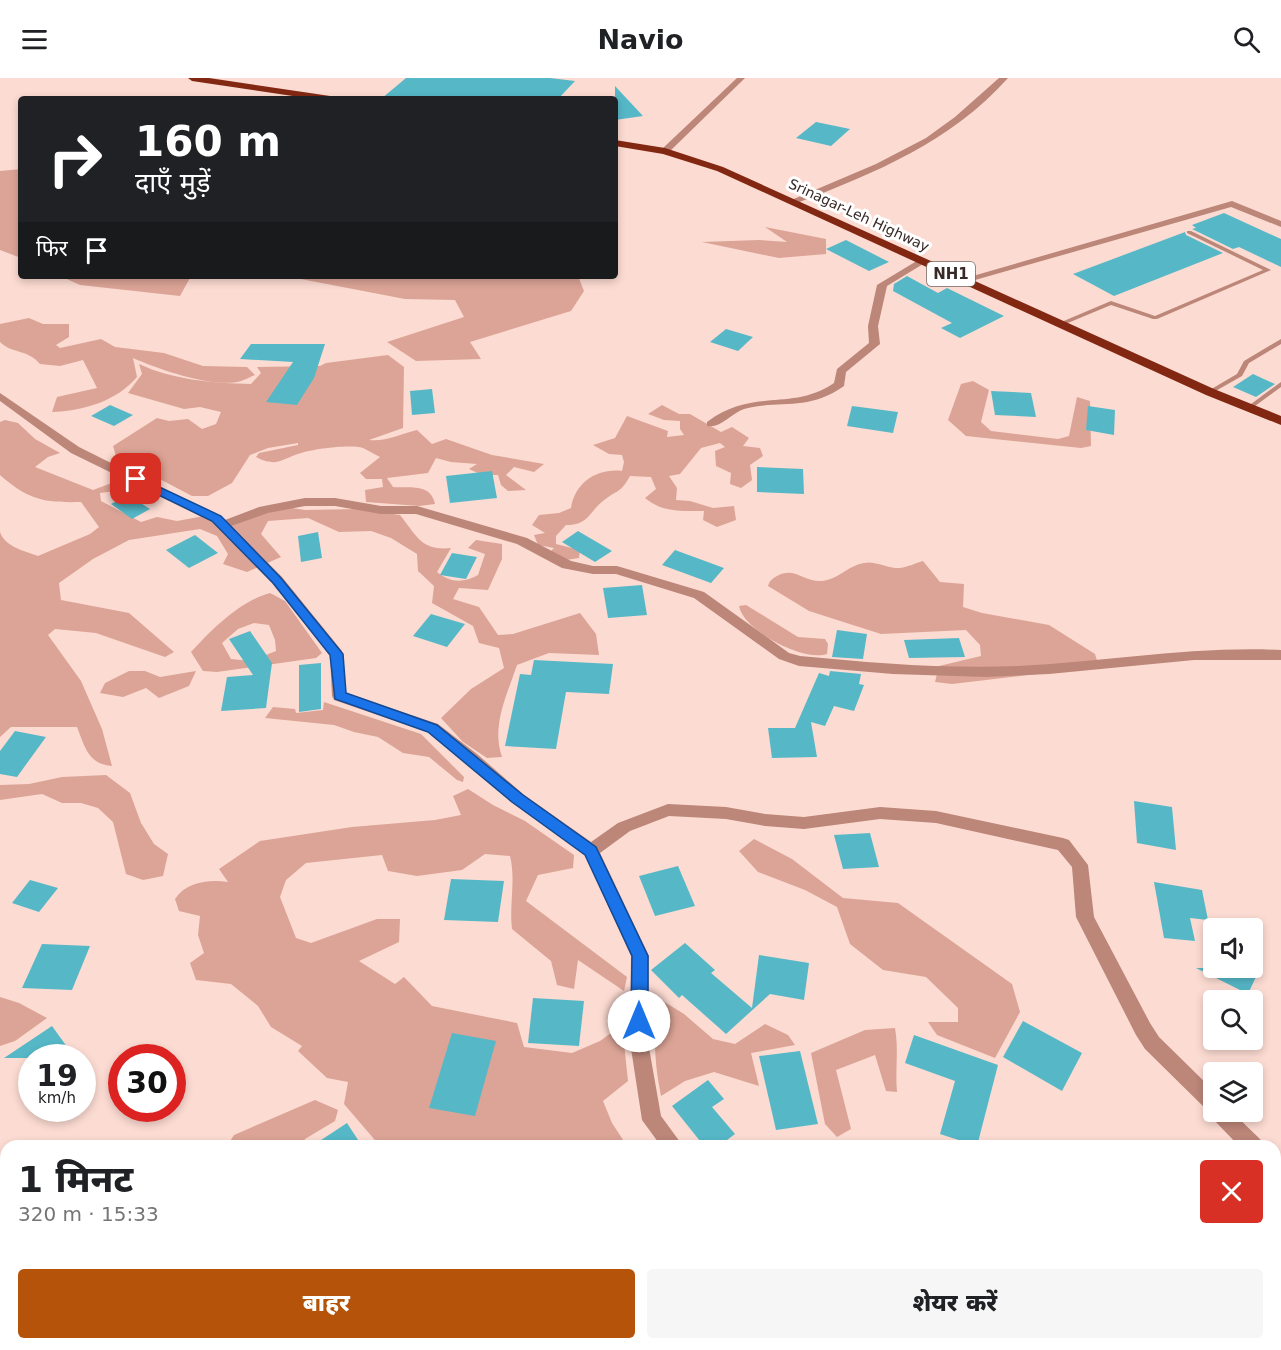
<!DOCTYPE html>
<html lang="hi">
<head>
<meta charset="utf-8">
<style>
	:root { --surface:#fff; --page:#f6f6f6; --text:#202124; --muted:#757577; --accent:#b45309 }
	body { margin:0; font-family:"DejaVu Sans","Noto Sans Devanagari",sans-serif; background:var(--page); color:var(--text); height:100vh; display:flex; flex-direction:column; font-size:22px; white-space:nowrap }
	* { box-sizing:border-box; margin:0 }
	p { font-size:20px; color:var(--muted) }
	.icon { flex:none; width:33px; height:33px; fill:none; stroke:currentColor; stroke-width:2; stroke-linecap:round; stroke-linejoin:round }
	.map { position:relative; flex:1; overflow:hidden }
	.panel { position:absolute; left:0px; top:1062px; width:1281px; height:210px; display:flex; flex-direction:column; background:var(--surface); border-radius:18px 18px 0 0; box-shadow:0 3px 9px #0003 }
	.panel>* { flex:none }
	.guide { position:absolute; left:18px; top:18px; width:600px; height:183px; border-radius:6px; box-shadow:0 3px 9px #0003; background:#202124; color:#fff; overflow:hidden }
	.controls { position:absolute; left:1203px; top:840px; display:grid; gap:12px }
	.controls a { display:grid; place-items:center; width:60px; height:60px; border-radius:6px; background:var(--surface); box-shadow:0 3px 9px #0003; font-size:30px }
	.speed { position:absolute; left:18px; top:966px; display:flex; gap:12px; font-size:30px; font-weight:700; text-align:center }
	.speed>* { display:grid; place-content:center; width:78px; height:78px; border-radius:50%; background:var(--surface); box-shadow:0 3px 9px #0003; line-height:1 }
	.speed small { font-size:15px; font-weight:400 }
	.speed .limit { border:9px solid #d22; background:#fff; color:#111 }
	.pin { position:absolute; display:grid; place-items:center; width:51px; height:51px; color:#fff; margin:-26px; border-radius:12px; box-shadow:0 3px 9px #0006 }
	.me { position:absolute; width:66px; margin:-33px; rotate:0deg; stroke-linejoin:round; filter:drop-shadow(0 0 4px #0008) }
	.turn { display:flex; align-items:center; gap:21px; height:126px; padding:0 18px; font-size:27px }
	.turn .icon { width:78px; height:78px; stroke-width:2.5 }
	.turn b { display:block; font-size:42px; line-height:51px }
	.then { display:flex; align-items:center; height:57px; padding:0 18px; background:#0003; gap:12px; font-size:22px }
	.round { display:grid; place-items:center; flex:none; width:63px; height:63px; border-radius:6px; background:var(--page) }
	.summary { display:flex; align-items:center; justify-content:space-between; height:102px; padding:0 18px }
	h1 { font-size:36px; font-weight:800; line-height:45px }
	.primary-button { display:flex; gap:12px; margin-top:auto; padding:12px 18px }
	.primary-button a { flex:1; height:69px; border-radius:6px; background:var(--accent); color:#fff; font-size:24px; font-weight:800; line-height:69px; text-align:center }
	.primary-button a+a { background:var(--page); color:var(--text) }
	header { display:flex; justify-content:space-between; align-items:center; height:78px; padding:0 18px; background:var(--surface); font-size:27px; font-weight:800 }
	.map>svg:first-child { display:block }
	.green { fill:#dca496; fill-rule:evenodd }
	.building { fill:#56b8c7 }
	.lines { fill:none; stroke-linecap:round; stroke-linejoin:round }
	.service { fill:#bc8679; fill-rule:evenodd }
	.minor { fill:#bc8679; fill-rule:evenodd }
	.trunk { fill:#822812; fill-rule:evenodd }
	.route { fill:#1a73e8; stroke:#114b97; stroke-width:1.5 }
	.labels { text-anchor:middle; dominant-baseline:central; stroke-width:6; stroke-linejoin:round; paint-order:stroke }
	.far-street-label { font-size:14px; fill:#372a27; stroke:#fff }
	.shield { fill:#fff; stroke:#736a68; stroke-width:1.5 }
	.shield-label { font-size:15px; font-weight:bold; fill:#372a27 }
</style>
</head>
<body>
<header><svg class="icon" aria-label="menu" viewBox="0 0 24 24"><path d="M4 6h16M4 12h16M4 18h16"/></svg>Navio<svg class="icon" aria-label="search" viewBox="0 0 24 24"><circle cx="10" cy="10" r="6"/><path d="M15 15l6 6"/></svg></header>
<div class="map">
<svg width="1281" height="1272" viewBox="0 0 1281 1272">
	<rect width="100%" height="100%" fill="#fcdbd2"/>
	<!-- green -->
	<g class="green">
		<path d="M21 91V180L0 172V93Z"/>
		<path d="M765 149 826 161V176L779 180 702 164 759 162 787 164Z"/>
		<path d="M60 198H191L180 218 80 207Z"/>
		<path d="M285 198H578L584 213 571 233 470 264 481 281 416 283 387 264 464 239 455 222 405 221Z"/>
		<path d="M29 240 43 246H69V259L56 267 60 270 101 261 115 269 164 275 203 288 247 289 255 297C250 299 243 303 237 304 209 309 158 291 133 280L137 299C117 323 83 333 52 334L57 319 97 310 83 282 60 288 40 286C28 271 12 276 0 264V246Z"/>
		<path d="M388 277 404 289 403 350 369 362C385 364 401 356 417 352L432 366 446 361 492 377 544 386 534 394 514 389 506 397 526 412 508 413 501 407 498 397H482L469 391 477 386 451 384 436 380 428 395 387 400 393 409C410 410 431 405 435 426L419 428 366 424 365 412 383 409 382 401H366L360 395 380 379C374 376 369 373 363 370 350 366 314 371 301 375 281 381 277 390 256 379L259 375 298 367V365L268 370 250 377 232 405 208 418H192L116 378 113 368 157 340 169 343 188 341 202 351 216 346 221 334 200 329 184 331 128 315 142 296 139 286C173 302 213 305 251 306L261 295 257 289 320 288 326 285Z"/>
		<path d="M973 303 989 312 981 344 991 353 1058 361 1069 358 1077 319 1090 323 1091 368 1081 370 966 358 948 342 961 306Z"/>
		<path d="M662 327 679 336H690L721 354 732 349 749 360 743 368 760 370 763 378 750 387 752 402 741 410 730 406 731 395 716 388 715 373 725 369 720 365 701 370 680 396 669 398 677 410 676 422 690 423 713 430 734 428 736 442 717 449 703 442 704 433C682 433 663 435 645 420L656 411 651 399 630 398C620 416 618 411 603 423 588 435 589 447 566 447L556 458V466L580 472 579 480 566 482 550 474 554 470 538 467 534 457 545 455 532 447 539 437 559 435 571 430C575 404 598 390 622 393L624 384 622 377 609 376 593 367 615 360 627 338 668 353 667 359 684 357 680 351V343L664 342 648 336Z"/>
		<path d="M5 342 18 345 35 361 60 375 48 379 35 389 93 412 120 402 131 411 100 415 101 423 141 444 157 439 177 443 204 438 237 445 285 429 305 432 359 431 400 437C417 458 421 473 451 470L437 494C450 505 464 505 478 497L485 476 468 470 476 462 502 466V481L488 512 459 510 453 521 479 529 498 557 513 556 580 535 596 556 599 577 549 575 517 587C507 617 491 648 502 679L487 680 463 664 441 640 471 611 504 590 499 570 479 565 473 548 432 525 434 508 418 493 417 476 391 460 371 453 339 454 308 440 268 443 261 456 281 479 247 494 223 486 228 476 217 458 200 451 129 462 93 481 59 505 61 522 129 535 174 574 165 579 96 555 55 551 48 557 81 603 102 651 112 688C88 686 85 669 77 649H11L0 659V454C5 469 25 473 38 478L90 456 99 449 81 424C45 425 28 422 0 397V344Z"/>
		<path d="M923 483 940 504 964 506 963 529 982 535 1049 547 1095 576 1099 589 952 606 935 604 939 588 981 578 980 567 966 552 881 556 809 533 768 508C770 502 772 501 777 498 794 488 804 504 821 503 838 502 847 488 864 485 874 482 889 491 900 490 908 489 916 485 923 483Z"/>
		<path d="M270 515 285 523 322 575 316 580 217 594 203 593 191 574C212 551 240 523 270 515ZM254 545 269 547 275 562 276 573 251 583 231 581 222 565 238 551Z"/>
		<path d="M746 527 798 559 825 561 828 566 827 576C803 584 743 552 739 528Z"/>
		<path d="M129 593H145L160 599 196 593 189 608 159 620 146 610 123 619 100 615 105 605Z"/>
		<path d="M324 624 421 656 464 699 463 704 457 702 429 679 403 675 378 659 354 654 334 647 265 640 273 629 295 631 296 635 323 632Z"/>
		<path d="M106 697 130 715 141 745 154 766 168 776 163 798 143 802 126 796 113 744 98 730 81 725H62L42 716 0 722V707L29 706 62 699Z"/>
		<path d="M468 711 493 727 525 743 574 777 573 790 538 797 526 823 627 899 624 913 578 882 574 911 557 907 551 883 512 851C509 827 516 802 510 778L485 776 462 792 417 798 388 793 382 777 306 785 286 802 280 819 296 860 311 865 377 841H400L399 864 359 883 395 906 404 899 432 928 517 945 524 969 572 975 600 963 622 947 628 1003 603 1023 612 1045 627 1068H380L344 1026 348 1004 327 1000 298 973 302 968 271 949 258 928 231 906 196 902 190 885 204 875 198 857 200 838 179 833 175 821C186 804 209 801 228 804L219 791 260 763 352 749 435 742 461 737 453 718Z"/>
		<path d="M754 761 792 781 843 820 898 825 1012 906 1020 934 995 980 937 957 928 944H958V930L926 899 883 892 850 866 837 829 805 812 758 794 739 773Z"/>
		<path d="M0 919 19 925 47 940 15 963 0 968Z"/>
		<path d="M658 920 684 936 713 961 735 966 765 946 788 957 795 967 751 975 759 1008 714 994 685 1003 661 1018C654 984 653 954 658 920Z"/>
		<path d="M895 950C899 972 895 992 897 1014L886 1013 875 977 836 992 851 1051 837 1059 825 1046 811 975 865 952Z"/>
		<path d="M315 1022 338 1032 335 1043 305 1061 303 1068H227L234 1057Z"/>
		<path d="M6 1185V1266H106L141 1272H0V1199Z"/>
		<path d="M187 1266H278L284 1272H160Z"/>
		<path d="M993 1266H1065L1069 1272H1000Z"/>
	</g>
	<!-- building -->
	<g class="building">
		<path d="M406 0H550L575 3 558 21H381Z"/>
		<path d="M615 8 643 38 615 42Z"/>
		<path d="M816 44 850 51 831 68 796 60Z"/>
		<path d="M1224 135 1281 161V189L1239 169 1233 171 1192 151 1196 150 1192 147Z"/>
		<path d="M1185 154 1186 157 1223 175 1114 218 1073 196Z"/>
		<path d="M846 162 889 184 869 193 826 171Z"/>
		<path d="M907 198 938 215 947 210 1004 238 960 260 941 250 952 245 893 213 894 206Z"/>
		<path d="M726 251 753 259 738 273 710 264Z"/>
		<path d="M251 266H325L314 300 297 327 266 324 293 284 240 281Z"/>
		<path d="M1253 296 1275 306 1256 319 1233 309Z"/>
		<path d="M432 311 435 335 412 337 410 313Z"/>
		<path d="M991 313 1031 315 1036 339 995 337Z"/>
		<path d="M110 327 133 337 114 348 91 338Z"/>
		<path d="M852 328 898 334 893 355 847 348Z"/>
		<path d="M1088 328 1115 332 1114 357 1086 352Z"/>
		<path d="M757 389 803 391 804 416 757 414Z"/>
		<path d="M492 393 497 420 450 425 446 398Z"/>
		<path d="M128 417 150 431 132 441 111 426Z"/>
		<path d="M578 453 612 473 595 484 562 464Z"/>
		<path d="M318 454 322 480 301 484 298 458Z"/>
		<path d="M195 457 218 475 189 490 166 472Z"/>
		<path d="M675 472 724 490 711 505 662 487Z"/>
		<path d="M452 475 477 479 466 501 440 497Z"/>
		<path d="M642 507 647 537 608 540 603 510Z"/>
		<path d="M431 536 465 546 447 569 413 558Z"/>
		<path d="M837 552 867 556 863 581 832 579Z"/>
		<path d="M250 553 272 585 266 630 221 633 227 599 253 597 229 561Z"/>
		<path d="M959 560 965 579 909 580 904 562Z"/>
		<path d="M534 582 613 586 609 616 566 614 556 671 505 668 520 596 531 597Z"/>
		<path d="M321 585V631L299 634V587Z"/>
		<path d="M830 593 861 596 859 606 864 607 854 633 834 628 825 648 811 644 817 679 772 680 768 650H795L819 595 829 598Z"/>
		<path d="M15 653 46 659 17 699 0 696V673Z"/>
		<path d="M1134 723 1172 729 1176 772 1137 765Z"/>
		<path d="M870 755 879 789 843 791 834 757Z"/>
		<path d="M678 788 695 828 655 838 639 798Z"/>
		<path d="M451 801 504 803 498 844 444 842Z"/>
		<path d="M30 802 58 810 39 834 12 825Z"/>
		<path d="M1154 804 1202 812 1208 842 1190 840 1195 863 1164 860Z"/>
		<path d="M685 865 715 892 711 895 752 930 759 877 809 885 804 922 770 916 726 956 682 917 679 920 651 892Z"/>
		<path d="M42 866 90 868 72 912 22 910Z"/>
		<path d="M1196 890H1260L1248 916Z"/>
		<path d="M533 920 584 923 579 968 528 965Z"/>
		<path d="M1023 943 1082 975 1062 1013 1003 979Z"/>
		<path d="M52 948 75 980H4Z"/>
		<path d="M452 955 496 963 475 1038 429 1030Z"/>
		<path d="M914 957 998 987 977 1068 940 1056 955 1003 905 985Z"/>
		<path d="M800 973 818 1046 776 1052 759 978Z"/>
		<path d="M708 1002 724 1021 712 1029 735 1056 719 1068H704L672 1028Z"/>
		<path d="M347 1045 362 1068H312Z"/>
	</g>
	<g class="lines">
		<!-- service -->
		<g class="service">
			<path d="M1187 153H1191L1271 192 1157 241H1153L1111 227 1063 247H1059V245L1111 223 1155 238 1263 192 1187 155Z"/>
			<path d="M1281 261V266L1249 285 1242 298 1212 315H1208V313L1237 296 1244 283Z"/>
			<path d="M1281 304V309L1251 331H1247V329Z"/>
		</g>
		<!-- minor -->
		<g class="minor">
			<path d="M737 0H745L668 75H662V71Z"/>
			<path d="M999 0H1008C951 64 875 95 797 125L789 123 876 86 926 60 955 39Z"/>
			<path d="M1232 123 1281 143V149L1231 129 968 204 959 202Z"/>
			<path d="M920 181 928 183 887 208 878 248 880 266 846 294 844 308C807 334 783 321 744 331 732 335 720 351 707 348V344C753 309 792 334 834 305L837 291 869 265 868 248 877 207Z"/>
			<path d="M0 315 79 369 225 442 259 429 305 420H335L381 428H417L527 460 571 483 593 488H617L704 514 789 575 800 578C872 585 945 591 1018 588 1106 584 1192 568 1281 572V582H1194L1049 596 986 599 893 596 799 588 779 581 694 520 616 496H593L562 490 517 466 416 436H381L335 428H305L268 435 231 448 282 499 342 573 346 615 438 646 477 676 523 716 591 764 618 745 668 726 726 729 765 736 804 739 880 729 936 733 1063 760 1069 762 1088 787 1094 839 1150 945 1159 959 1214 1013V1034H1232L1260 1061 1263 1068H1239L1212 1040 1209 1034 1145 971 1136 957 1076 839 1072 789 1058 772 936 745 880 741 804 751 765 748 726 741 669 738 630 753 600 775 649 878 648 964 661 1038 683 1068H661L642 1042 630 964 631 878 585 777 511 724 467 684 428 654 334 622 332 618 330 577 272 505 212 444 71 375 0 323Z"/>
			<path d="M1275 1080 1281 1083V1106L1275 1103Z"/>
			<path d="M820 1266H844L846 1272H822Z"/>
		</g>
		<!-- trunk -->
		<g class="trunk">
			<path d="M188 0H209L330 18 334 21H313L192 3Z"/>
			<path d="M615 62 665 70 723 89 1214 311 1281 338V347L1206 317 717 93 663 76 615 68Z"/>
		</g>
	</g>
	<!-- route -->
	<path class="route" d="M136 398 221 438 281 500 343 576 346 615 437 647 523 717 596 769 648 878V943L645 948 639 950 634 948 631 943 632 878 585 777 512 724 428 654 335 621 330 577 273 505 212 443 132 404V399Z"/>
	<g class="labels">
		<!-- far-street labels -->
		<g class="far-street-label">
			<text transform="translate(859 137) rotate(25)">Srinagar-Leh Highway</text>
		</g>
		<!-- shield labels -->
		<rect class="shield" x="927" y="184" width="48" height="24" rx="4.5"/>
		<g class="shield-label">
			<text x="951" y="196">NH1</text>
		</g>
	</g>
</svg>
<div class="controls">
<a><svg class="icon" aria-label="sound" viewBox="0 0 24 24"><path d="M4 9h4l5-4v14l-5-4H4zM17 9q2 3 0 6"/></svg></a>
<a><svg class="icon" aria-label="search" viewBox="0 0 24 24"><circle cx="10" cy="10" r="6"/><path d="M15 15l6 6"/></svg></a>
<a><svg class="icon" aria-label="layers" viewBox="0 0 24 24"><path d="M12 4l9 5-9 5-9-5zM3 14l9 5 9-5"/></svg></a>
</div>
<div class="speed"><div>19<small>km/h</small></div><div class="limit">30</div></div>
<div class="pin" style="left:136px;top:401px;background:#d93025"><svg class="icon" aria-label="arrive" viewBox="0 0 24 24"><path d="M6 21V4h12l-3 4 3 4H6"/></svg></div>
<svg class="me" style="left:639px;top:943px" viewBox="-20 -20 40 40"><circle r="19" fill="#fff"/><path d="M0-13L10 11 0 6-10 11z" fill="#1a73e8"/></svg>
<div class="guide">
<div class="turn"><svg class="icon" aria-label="right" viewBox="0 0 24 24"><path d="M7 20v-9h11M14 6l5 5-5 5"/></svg><div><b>160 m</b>दाएँ मुड़ें</div></div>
<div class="then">फिर<svg class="icon" aria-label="arrive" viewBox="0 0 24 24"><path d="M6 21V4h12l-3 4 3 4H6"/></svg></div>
</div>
<section class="panel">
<div class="summary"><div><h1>1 मिनट</h1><p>320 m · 15:33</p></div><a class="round" style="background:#d93025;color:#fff"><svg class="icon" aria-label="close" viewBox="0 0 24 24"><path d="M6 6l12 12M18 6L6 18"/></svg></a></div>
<div class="primary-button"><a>बाहर</a><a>शेयर करें</a></div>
</section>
</div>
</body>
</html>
